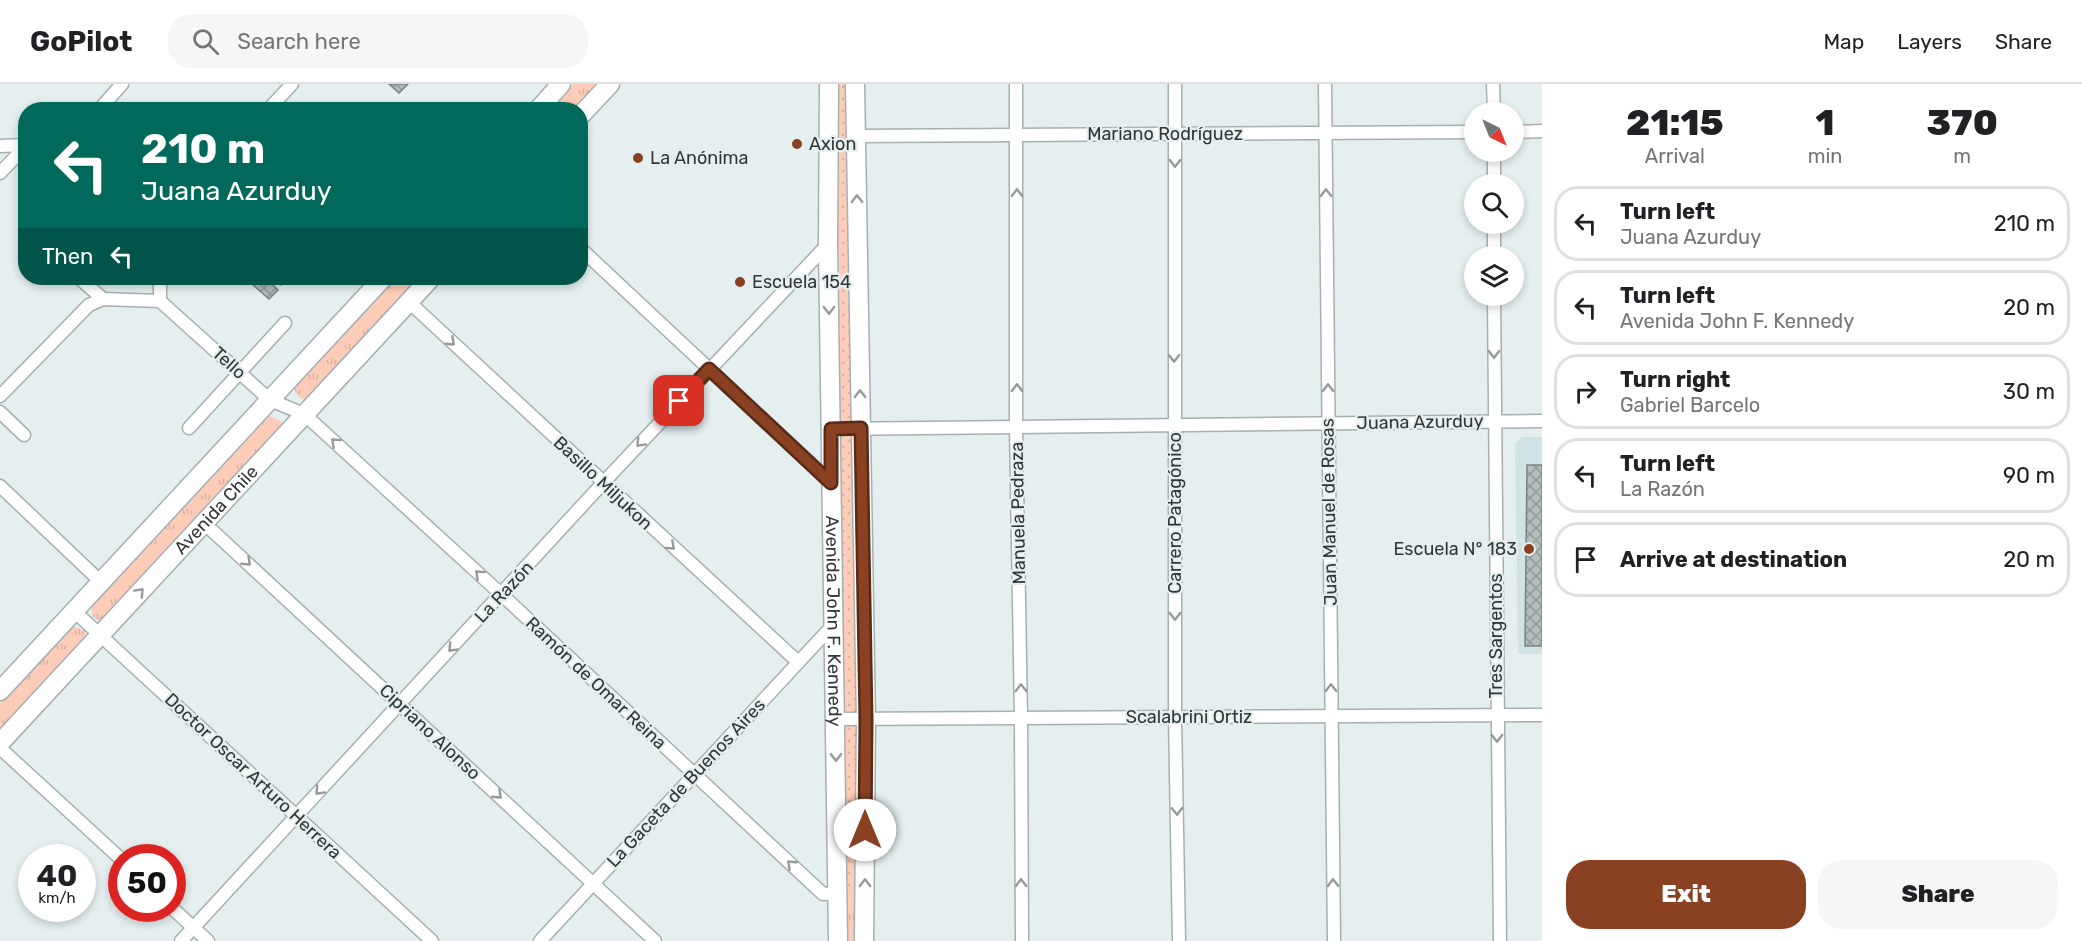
<!DOCTYPE html>
<html lang="en">
<head>
<meta charset="utf-8">
<style>
	:root { --surface:#fff; --page:#f6f6f6; --text:#202124; --muted:#757577; --line:#e0e0e0; --accent:#894122 }
	body { margin:0; font-family:Rubik,sans-serif; background:var(--page); color:var(--text); height:100vh; display:flex; flex-direction:column; font-size:22px; white-space:nowrap }
	* { box-sizing:border-box; margin:0 }
	p { font-size:20px; color:var(--muted) }
	.icon { flex:none; width:33px; height:33px; fill:none; stroke:currentColor; stroke-width:2; stroke-linecap:round; stroke-linejoin:round }
	.map { position:relative; flex:1; overflow:hidden }
	.details { display:flex; flex-direction:column; background:var(--surface); width:540px }
	.details>* { flex:none }
	.top-card { position:absolute; left:18px; top:18px; width:570px; height:183px; border-radius:24px; box-shadow:0 3px 9px #0003; background:#00695c; color:#fff; overflow:hidden }
	.needle { width:39px; rotate:137deg }
	.tools { position:absolute; left:1464px; top:18px; display:grid; gap:12px }
	.tools a { display:grid; place-items:center; width:60px; height:60px; border-radius:50%; background:var(--surface); box-shadow:0 3px 9px #0003; font-size:30px }
	.speed { position:absolute; left:18px; top:760px; display:flex; gap:12px; font-size:30px; font-weight:700; text-align:center }
	.speed>* { display:grid; place-content:center; width:78px; height:78px; border-radius:50%; background:var(--surface); box-shadow:0 3px 9px #0003; line-height:1 }
	.speed small { font-size:15px; font-weight:400 }
	.speed .limit { border:9px solid #d22; background:#fff; color:#111 }
	.pin { position:absolute; display:grid; place-items:center; width:51px; height:51px; color:#fff; margin:-26px; border-radius:12px; box-shadow:0 3px 9px #0006 }
	.me { position:absolute; width:66px; margin:-33px; rotate:0deg; stroke-linejoin:round; filter:drop-shadow(0 0 4px #0008) }
	.turn { display:flex; align-items:center; gap:21px; height:126px; padding:0 24px; font-size:27px }
	.turn .icon { width:78px; height:78px; stroke-width:2.5 }
	.turn b { display:block; font-size:42px; line-height:51px }
	.then { display:flex; align-items:center; height:57px; padding:0 24px; background:#0003; gap:12px; font-size:22px }
	.eta { display:flex; justify-content:space-evenly; align-items:center; height:102px; text-align:center }
	.eta b { font-size:36px; font-weight:800; line-height:42px }
	.action { display:flex; gap:12px; margin-top:auto; padding:12px 24px }
	.action a { flex:1; height:69px; border-radius:24px; background:var(--accent); color:#fff; font-size:24px; font-weight:800; line-height:69px; text-align:center }
	.action a+a { background:var(--page); color:var(--text) }
	ul { padding:0; list-style:none }
	li { display:flex; align-items:center; gap:18px; height:75px; margin:0 12px 9px; padding:0 12px; border:3px solid var(--line); border-radius:24px }
	li div { flex:1 }
	li b { display:block; font-size:22px }
	li em { font-style:normal }
	header { display:flex; align-items:center; gap:36px; box-sizing:border-box; height:84px; padding:0 30px; background:var(--surface); border-bottom:2px solid var(--line) }
	header strong { font-size:28px }
	nav { display:flex; gap:33px; margin-inline-start:auto; font-size:21px }
	.search { width:420px; height:54px; background:var(--page); display:flex; align-items:center; gap:15px; box-sizing:border-box; padding:0 21px; border-radius:24px; color:var(--muted); font-size:22px }
	main { display:flex; flex:1; min-height:0 }
	.map>svg:first-child { display:block }
	.built { fill:#d1e4e5 }
	.grass { fill:url(#grass-dots) }
	.park { fill:url(#park-tufts) }
	.building { fill:url(#building-cross-hatch); stroke:#798282; stroke-width:1.5 }
	.lines { fill:none; stroke-linecap:round; stroke-linejoin:round }
	.street-casing { stroke:#a7b0b0; stroke-width:15 }
	.secondary-casing { stroke:#a7b0b0; stroke-width:21 }
	.street { stroke:#fff; stroke-width:12 }
	.secondary { stroke:#fff; stroke-width:18 }
	.oneway { stroke:#989a9a }
	.route-casing { stroke:#592a16; stroke-width:15 }
	.route { stroke:#894122; stroke-width:10 }
	.poi-dot { fill:#894122; stroke:#e5efef; stroke-width:2 }
	.labels { text-anchor:middle; dominant-baseline:central; stroke-width:4.5; stroke-linejoin:round; paint-order:stroke }
	.street-label { font-size:18px; fill:#323636; stroke:#e5efef }
	.poi-label { font-size:18px; fill:#323636; stroke:#e5efef; text-anchor:start }
</style>
</head>
<body>
<header>
<strong>GoPilot</strong>
<div class="search"><svg class="icon" aria-label="search" viewBox="0 0 24 24"><circle cx="10" cy="10" r="6"/><path d="M15 15l6 6"/></svg>Search here</div>
<nav><a>Map</a><a>Layers</a><a>Share</a></nav>
</header>
<main>
<div class="map">
<svg width="1542" height="857" viewBox="0 0 1542 857">
	<defs>
		<pattern id="grass-dots" width="8" height="8" patternUnits="userSpaceOnUse" patternTransform="scale(1.5)"><rect width="8" height="8" fill="#fecdb9"/><path d="M2 2h.1M6 6h.1" fill="none" stroke="#dab1a0" stroke-width="1.8" stroke-linecap="round"/></pattern>
		<pattern id="park-tufts" width="24" height="20" patternUnits="userSpaceOnUse" patternTransform="scale(1.5)"><rect width="24" height="20" fill="#fecdb9"/><path d="M3 7l-1-3M5 7V3M7 7l1-3M15 17l-1-3M17 17v-4M19 17l1-3" fill="none" stroke="#dab1a0"/></pattern>
		<pattern id="building-cross-hatch" width="8" height="8" patternUnits="userSpaceOnUse" patternTransform="scale(1.5)"><rect width="8" height="8" fill="#b3bdbd"/><path d="M0 0l8 8M0 8l8-8" fill="none" stroke="#929a9a"/></pattern>
	</defs>
	<rect width="100%" height="100%" fill="#e5efef"/>
	<!-- built -->
	<path class="built" d="M1522 353H1542V570H1518L1515 360Z"/>
	<!-- grass -->
	<path class="grass" d="M829 0H855L864 857H838Z"/>
	<!-- park -->
	<g class="park">
		<path d="M574 0H600L576 25 551 26Z"/>
		<path d="M395 194H422L310 316C301 316 296 312 294 303Z"/>
		<path d="M270 332 281 337 282 343 103 537C91 536 90 528 93 518L263 334Z"/>
		<path d="M75 543 85 547 86 552 84 560 4 645 0 646V619L70 544Z"/>
		<path d="M856 808 857 857H845L844 809Z"/>
	</g>
	<!-- building -->
	<g class="building">
		<path d="M389 0H408L399 9Z"/>
		<path d="M245 194H288L281 201 277 197 273 201 278 206 269 215Z"/>
		<path d="M1527 381H1542V562H1525Z"/>
	</g>
	<g class="lines">
		<defs>
			<g id="street">
				<path d="M1016 0V343L1021 634 1022 857"/>
				<path d="M1175 0V633L1179 857"/>
				<path d="M1325 0 1334 857"/>
				<path d="M1493 0 1494 28"/>
				<path d="M99 26 122 0"/>
				<path d="M268 26 292 0"/>
				<path d="M1514 48 1542 47"/>
				<path d="M856 52 1474 48"/>
				<path d="M0 62 26 61"/>
				<path d="M0 89 26 62"/>
				<path d="M1494 100V68"/>
				<path d="M580 164 831 399"/>
				<path d="M1494 172V140"/>
				<path d="M79 194 103 215"/>
				<path d="M1494 212 1500 857"/>
				<path d="M160 217 270 316 304 330 501 510 823 810 838 809"/>
				<path d="M409 218 798 578"/>
				<path d="M0 312 89 221 103 215 160 217V194"/>
				<path d="M0 328 24 351"/>
				<path d="M189 344 285 239"/>
				<path d="M831 345 1542 337"/>
				<path d="M0 402 101 498"/>
				<path d="M204 439 655 857"/>
				<path d="M74 527 432 857"/>
				<path d="M836 635 1542 631"/>
				<path d="M0 664 122 776"/>
				<path d="M172 824 208 857"/>
				<path d="M181 857 603 399 828 160"/>
				<path d="M540 857 833 541"/>
			</g>
			<g id="secondary">
				<path id="s1" d="M829 0 828 160 838 857"/>
				<path d="M855 0 866 636 864 857"/>
				<path d="M538 26 561 0"/>
				<path d="M580 32 610 0"/>
				<path d="M0 607 383 194"/>
				<path id="s2" d="M0 659 431 194"/>
			</g>
		</defs>
		<!-- street casing -->
		<use href="#street" class="street-casing"/>
		<!-- secondary casing -->
		<use href="#secondary" class="secondary-casing"/>
		<!-- street -->
		<use href="#street" class="street"/>
		<!-- secondary -->
		<use href="#secondary" class="secondary"/>
	</g>
	<!-- one-way arrows -->
	<defs><path id="oneway-chevron" d="M-2-3.5L2.5 0L-2 3.5" fill="none" stroke-width="1.6" stroke-linecap="round" stroke-linejoin="round" transform="scale(1.5)"/></defs>
	<g class="oneway">
		<use href="#oneway-chevron" transform="translate(1175 79) rotate(90)"/>
		<use href="#oneway-chevron" transform="translate(1017 109) rotate(-90)"/>
		<use href="#oneway-chevron" transform="translate(1326 109) rotate(-91)"/>
		<use href="#oneway-chevron" transform="translate(857 115) rotate(-91)"/>
		<use href="#oneway-chevron" transform="translate(829 226) rotate(89)"/>
		<use href="#oneway-chevron" transform="translate(451 258) rotate(43)"/>
		<use href="#oneway-chevron" transform="translate(1494 270) rotate(90)"/>
		<use href="#oneway-chevron" transform="translate(1174 274) rotate(90)"/>
		<use href="#oneway-chevron" transform="translate(1017 304) rotate(-90)"/>
		<use href="#oneway-chevron" transform="translate(1328 304) rotate(-91)"/>
		<use href="#oneway-chevron" transform="translate(860 310) rotate(-91)"/>
		<use href="#oneway-chevron" transform="translate(335 358) rotate(-138)"/>
		<use href="#oneway-chevron" transform="translate(640 359) rotate(133)"/>
		<use href="#oneway-chevron" transform="translate(671 462) rotate(42)"/>
		<use href="#oneway-chevron" transform="translate(247 478) rotate(43)"/>
		<use href="#oneway-chevron" transform="translate(479 490) rotate(-138)"/>
		<use href="#oneway-chevron" transform="translate(140 508) rotate(-47)"/>
		<use href="#oneway-chevron" transform="translate(1175 532) rotate(90)"/>
		<use href="#oneway-chevron" transform="translate(452 564) rotate(133)"/>
		<use href="#oneway-chevron" transform="translate(1021 604) rotate(-91)"/>
		<use href="#oneway-chevron" transform="translate(1331 604) rotate(-91)"/>
		<use href="#oneway-chevron" transform="translate(1497 654) rotate(89)"/>
		<use href="#oneway-chevron" transform="translate(836 673) rotate(89)"/>
		<use href="#oneway-chevron" transform="translate(319 707) rotate(133)"/>
		<use href="#oneway-chevron" transform="translate(498 711) rotate(43)"/>
		<use href="#oneway-chevron" transform="translate(1177 727) rotate(89)"/>
		<use href="#oneway-chevron" transform="translate(791 780) rotate(-137)"/>
		<use href="#oneway-chevron" transform="translate(865 799) rotate(-90)"/>
		<use href="#oneway-chevron" transform="translate(1021 799) rotate(-90)"/>
		<use href="#oneway-chevron" transform="translate(1333 799) rotate(-91)"/>
	</g>
	<g class="lines">
		<defs>
			<path id="route" d="M679 317 709 285 831 399V345L861 344 866 636 865 746"/>
		</defs>
		<!-- route casing -->
		<use href="#route" class="route-casing"/>
		<!-- route -->
		<use href="#route" class="route"/>
	</g>
	<!-- markers -->
	<g class="poi-dot">
		<circle cx="797" cy="60" r="6"/>
		<circle cx="638" cy="74" r="6"/>
		<circle cx="740" cy="198" r="6"/>
		<circle cx="1529" cy="465" r="6"/>
	</g>
	<g class="labels">
		<!-- street labels -->
		<g class="street-label">
			<text x="1165" y="50">Mariano Rodríguez</text>
			<text transform="translate(229 279) rotate(42)">Tello</text>
			<text transform="translate(1420 338) rotate(-1)">Juana Azurduy</text>
			<text transform="translate(603 399) rotate(43)">Basillo Miljukon</text>
			<text stroke="none"><textPath href="#s2" startOffset="318">Avenida Chile</textPath></text>
			<text transform="translate(1329 428) rotate(-91)">Juan Manuel de Rosas</text>
			<text transform="translate(1018 429) rotate(-91)">Manuela Pedraza</text>
			<text transform="translate(1175 429) rotate(-90)">Carrero Patagónico</text>
			<text transform="translate(504 508) rotate(-47)">La Razón</text>
			<text stroke="none"><textPath href="#s1" startOffset="537">Avenida John F. Kennedy</textPath></text>
			<text transform="translate(1496 552) rotate(-90)">Tres Sargentos</text>
			<text transform="translate(596 599) rotate(43)">Ramón de Omar Reina</text>
			<text x="1189" y="633">Scalabrini Ortiz</text>
			<text transform="translate(430 648) rotate(43)">Cipriano Alonso</text>
			<text transform="translate(253 692) rotate(43)">Doctor Oscar Arturo Herrera</text>
			<text transform="translate(686 699) rotate(-47)">La Gaceta de Buenos Aires</text>
		</g>
		<!-- poi labels -->
		<g class="poi-label">
			<text x="809" y="60">Axion</text>
			<text x="650" y="74">La Anónima</text>
			<text x="752" y="198">Escuela 154</text>
			<text x="1517" y="465" text-anchor="end">Escuela N° 183</text>
		</g>
	</g>
</svg>
<div class="tools">
<a><svg class="needle" viewBox="-14 -14 28 28"><path d="M0-13l5 13h-10z" fill="#e53935"/><path d="M0 13l5-13h-10z" fill="#757577"/></svg></a>
<a><svg class="icon" aria-label="search" viewBox="0 0 24 24"><circle cx="10" cy="10" r="6"/><path d="M15 15l6 6"/></svg></a>
<a><svg class="icon" aria-label="layers" viewBox="0 0 24 24"><path d="M12 4l9 5-9 5-9-5zM3 14l9 5 9-5"/></svg></a>
</div>
<div class="speed"><div>40<small>km/h</small></div><div class="limit">50</div></div>
<div class="pin" style="left:679px;top:317px;background:#d93025"><svg class="icon" aria-label="arrive" viewBox="0 0 24 24"><path d="M6 21V4h12l-3 4 3 4H6"/></svg></div>
<svg class="me" style="left:865px;top:746px" viewBox="-20 -20 40 40"><circle r="19" fill="#fff"/><path d="M0-13L10 11 0 6-10 11z" fill="#894122"/></svg>
<div class="top-card">
<div class="turn"><svg class="icon" aria-label="left" viewBox="0 0 24 24"><path d="M17 20v-9H6M10 6l-5 5 5 5"/></svg><div><b>210 m</b>Juana Azurduy</div></div>
<div class="then">Then<svg class="icon" aria-label="left" viewBox="0 0 24 24"><path d="M17 20v-9H6M10 6l-5 5 5 5"/></svg></div>
</div>
</div>
<section class="details">
<div class="eta">
<div><b>21:15</b><p>Arrival</p></div>
<div><b>1</b><p>min</p></div>
<div><b>370</b><p>m</p></div>
</div>
<ul>
<li><svg class="icon" aria-label="left" viewBox="0 0 24 24"><path d="M17 20v-9H6M10 6l-5 5 5 5"/></svg><div><b>Turn left</b><p>Juana Azurduy</p></div><em>210 m</em></li>
<li><svg class="icon" aria-label="left" viewBox="0 0 24 24"><path d="M17 20v-9H6M10 6l-5 5 5 5"/></svg><div><b>Turn left</b><p>Avenida John F. Kennedy</p></div><em>20 m</em></li>
<li><svg class="icon" aria-label="right" viewBox="0 0 24 24"><path d="M7 20v-9h11M14 6l5 5-5 5"/></svg><div><b>Turn right</b><p>Gabriel Barcelo</p></div><em>30 m</em></li>
<li><svg class="icon" aria-label="left" viewBox="0 0 24 24"><path d="M17 20v-9H6M10 6l-5 5 5 5"/></svg><div><b>Turn left</b><p>La Razón</p></div><em>90 m</em></li>
<li><svg class="icon" aria-label="arrive" viewBox="0 0 24 24"><path d="M6 21V4h12l-3 4 3 4H6"/></svg><div><b>Arrive at destination</b></div><em>20 m</em></li>
</ul>
<div class="action"><a>Exit</a><a>Share</a></div>
</section>
</main>
</body>
</html>
